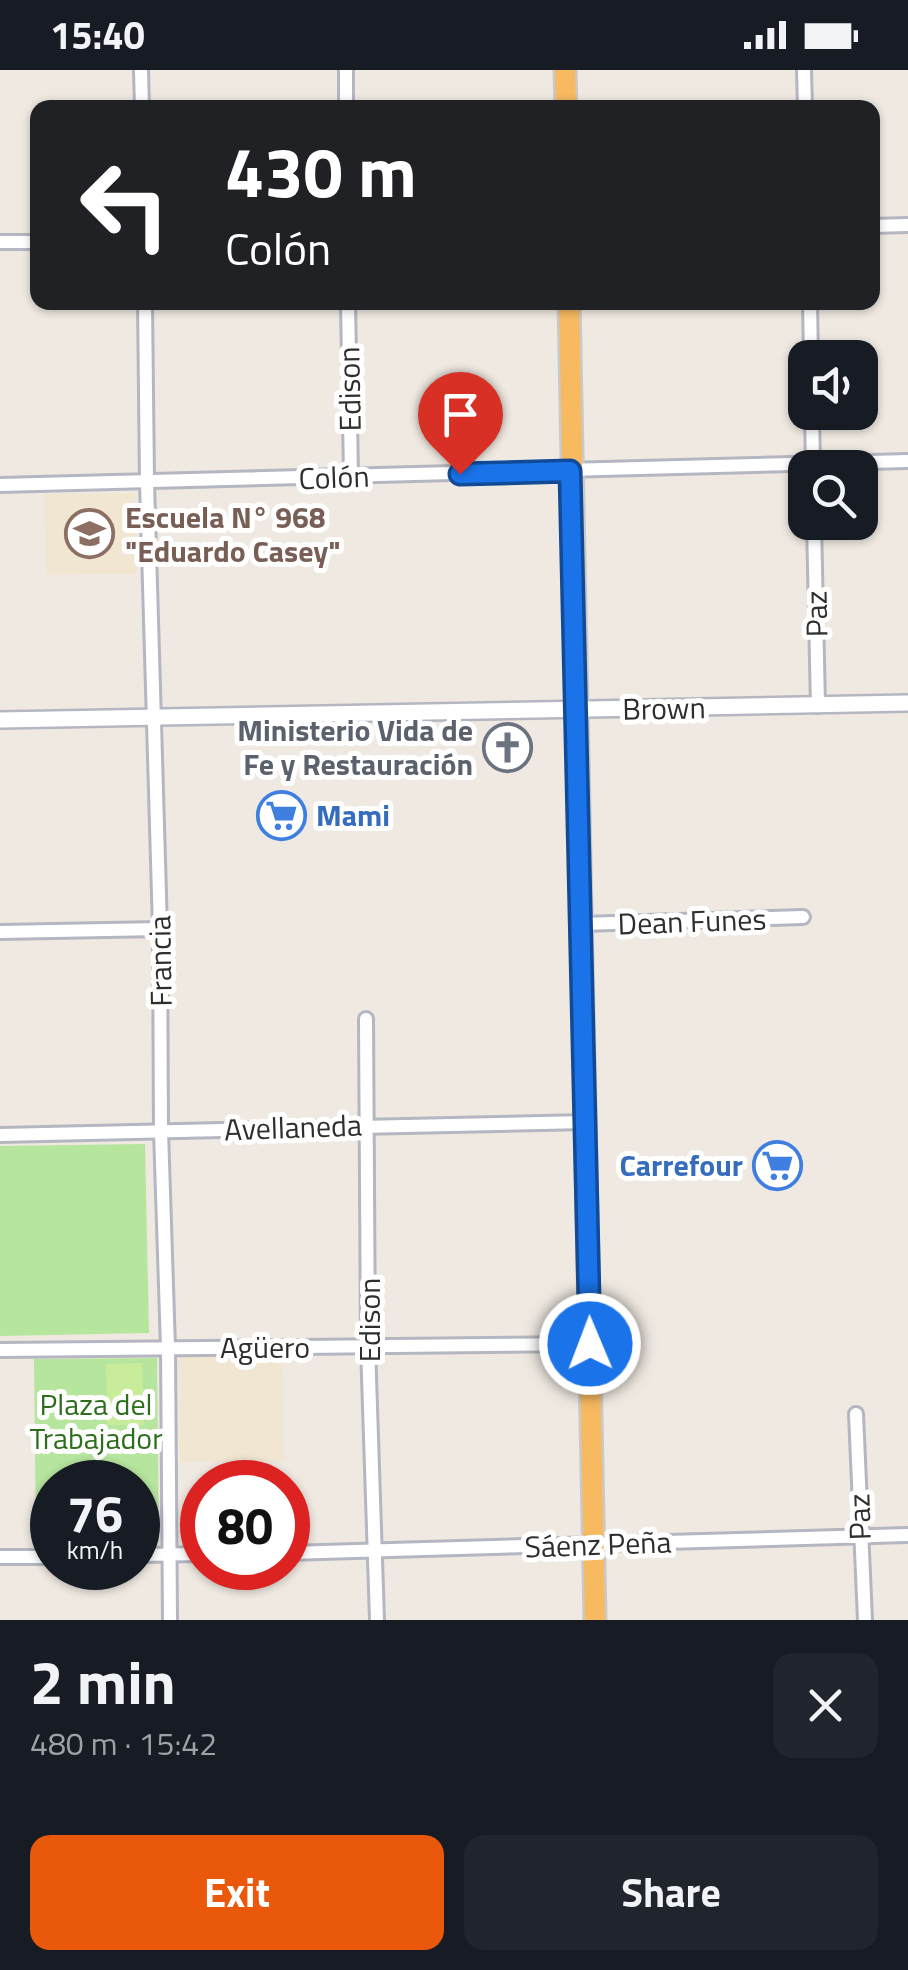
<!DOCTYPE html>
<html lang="en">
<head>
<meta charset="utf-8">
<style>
	:root { --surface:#171b24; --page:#20242c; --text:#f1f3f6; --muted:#9ea1a6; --accent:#ea580c }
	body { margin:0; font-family:"Titillium Web",sans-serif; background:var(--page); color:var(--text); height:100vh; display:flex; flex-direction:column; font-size:38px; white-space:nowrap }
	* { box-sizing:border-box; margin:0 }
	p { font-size:32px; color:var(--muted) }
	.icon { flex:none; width:55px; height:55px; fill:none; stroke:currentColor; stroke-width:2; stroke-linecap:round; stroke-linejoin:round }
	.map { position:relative; height:1550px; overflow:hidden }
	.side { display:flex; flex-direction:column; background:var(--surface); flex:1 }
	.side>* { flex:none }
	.guide { position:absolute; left:30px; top:30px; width:850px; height:210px; border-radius:20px; box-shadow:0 2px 8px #0004; background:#202124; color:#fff; overflow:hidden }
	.buttons { position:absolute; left:788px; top:270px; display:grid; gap:20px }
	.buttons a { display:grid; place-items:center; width:90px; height:90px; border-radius:20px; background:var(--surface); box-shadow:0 2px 8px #0004; font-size:50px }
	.speed { position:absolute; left:30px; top:1390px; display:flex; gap:20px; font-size:50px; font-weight:700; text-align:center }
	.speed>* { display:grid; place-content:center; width:130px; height:130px; border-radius:50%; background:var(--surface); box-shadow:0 2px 8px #0004; line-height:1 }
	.speed small { font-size:25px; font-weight:400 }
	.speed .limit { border:15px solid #d22; background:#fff; color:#111 }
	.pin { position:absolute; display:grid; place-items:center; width:85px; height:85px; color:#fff; margin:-102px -42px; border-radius:50% 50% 50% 0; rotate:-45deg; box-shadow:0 0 10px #0007 }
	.pin .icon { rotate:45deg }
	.me { position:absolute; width:110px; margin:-55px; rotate:359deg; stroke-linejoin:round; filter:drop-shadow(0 0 8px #0008) }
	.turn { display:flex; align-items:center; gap:35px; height:210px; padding:0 30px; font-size:45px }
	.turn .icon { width:130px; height:130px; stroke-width:2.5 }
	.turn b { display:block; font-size:70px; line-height:85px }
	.round { display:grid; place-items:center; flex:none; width:105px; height:105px; border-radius:20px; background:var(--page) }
	.headline { display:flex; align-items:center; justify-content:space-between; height:170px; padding:0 30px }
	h1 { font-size:60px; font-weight:700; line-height:75px }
	.button { display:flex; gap:20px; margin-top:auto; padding:20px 30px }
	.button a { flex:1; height:115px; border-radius:20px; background:var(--accent); color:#fff; font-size:40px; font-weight:700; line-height:115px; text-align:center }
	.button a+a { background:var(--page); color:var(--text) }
	.status { display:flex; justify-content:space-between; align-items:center; height:70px; padding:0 50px; background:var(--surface); direction:ltr }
	.status svg { height:28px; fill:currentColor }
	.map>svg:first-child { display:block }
	.education { fill:#f0e6d1 }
	.green { fill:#b6e59e }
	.pitch { fill:#c9ec9a }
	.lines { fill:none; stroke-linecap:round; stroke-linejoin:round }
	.minor-casing { stroke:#b4b7c1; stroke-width:18 }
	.tertiary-casing { stroke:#b4b7c1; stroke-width:20 }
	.trunk-casing { stroke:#c9c9c9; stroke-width:25 }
	.minor { stroke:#fff; stroke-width:12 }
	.tertiary { stroke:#fff; stroke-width:15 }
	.trunk { stroke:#f8ba60; stroke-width:20 }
	.route-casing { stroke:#114b97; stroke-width:25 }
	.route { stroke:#1a73e8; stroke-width:18 }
	.labels { text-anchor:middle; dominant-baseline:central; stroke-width:10; stroke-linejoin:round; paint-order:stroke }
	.street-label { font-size:30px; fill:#2e2e2e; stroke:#fff }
	.education-label { font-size:30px; font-weight:bold; fill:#785e54; stroke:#fff; text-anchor:start }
	.worship-label { font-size:30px; font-weight:bold; fill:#5b616d; stroke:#fff; text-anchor:end }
	.shop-label { font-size:30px; font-weight:bold; fill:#366cbe; stroke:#fff; text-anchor:start }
	.park-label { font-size:30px; fill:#2c6e1b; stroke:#fff }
</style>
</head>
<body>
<div class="status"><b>15:40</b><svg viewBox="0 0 49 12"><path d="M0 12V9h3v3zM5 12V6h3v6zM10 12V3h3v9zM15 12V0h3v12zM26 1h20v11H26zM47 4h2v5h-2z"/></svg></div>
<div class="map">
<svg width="908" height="1550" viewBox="0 0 908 1550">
	<rect width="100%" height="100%" fill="#efe9e1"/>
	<!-- education -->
	<g class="education">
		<path d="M135 423 136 504 46 505 44 424Z"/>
		<path d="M283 1281 284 1391 180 1392 179 1282Z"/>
	</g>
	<!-- green -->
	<g class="green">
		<path d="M145 1074 149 1263 0 1266V1076Z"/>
		<path d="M157 1288 159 1472H138V1412H52V1473H36L34 1289Z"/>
	</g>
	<!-- pitch -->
	<path class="pitch" d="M142 1293 144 1355H107L106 1294Z"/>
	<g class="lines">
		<defs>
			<g id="minor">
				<path d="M141 0 142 38"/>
				<path d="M346 0V38"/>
				<path d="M804 0 805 38"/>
				<path d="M872 156 908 155"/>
				<path d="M0 172H38"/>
				<path d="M145 232 147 412 160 859 161 1061 168 1278 170 1550"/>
				<path d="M348 232 351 406"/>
				<path d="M810 232 811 288"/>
				<path d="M812 342 813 398"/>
				<path d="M0 415 908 391"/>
				<path d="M814 452 818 636"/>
				<path d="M582 854 803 847"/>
				<path d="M0 862 160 859"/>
				<path d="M366 949 368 1276 377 1550"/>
				<path d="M0 1065 586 1052"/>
				<path d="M0 1280 590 1274"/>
				<path d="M856 1344 865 1550"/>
				<path d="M288 1483 908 1465"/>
				<path d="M138 1485 202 1484"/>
				<path d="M0 1487H52"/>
			</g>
			<path id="tertiary" d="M0 650 908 633"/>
			<g id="trunk">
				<path d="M565 0 566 38"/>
				<path d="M569 232 595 1550"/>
			</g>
		</defs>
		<!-- minor casing -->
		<use href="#minor" class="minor-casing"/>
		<!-- tertiary casing -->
		<use href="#tertiary" class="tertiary-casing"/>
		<!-- trunk casing -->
		<use href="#trunk" class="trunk-casing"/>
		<!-- minor -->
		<use href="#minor" class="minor"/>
		<!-- tertiary -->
		<use href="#tertiary" class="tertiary"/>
		<!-- trunk -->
		<use href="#trunk" class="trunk"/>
	</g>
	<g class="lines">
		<defs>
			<path id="route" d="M460 404 570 401 590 1274"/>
		</defs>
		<!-- route casing -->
		<use href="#route" class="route-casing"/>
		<!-- route -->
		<use href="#route" class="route"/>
	</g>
	<!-- icons -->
	<defs>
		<symbol id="school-ring" viewBox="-11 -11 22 22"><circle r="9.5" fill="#fff" stroke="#8d6e63" stroke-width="1.5"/><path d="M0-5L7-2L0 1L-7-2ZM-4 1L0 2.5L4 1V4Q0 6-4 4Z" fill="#8d6e63"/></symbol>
		<symbol id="church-ring" viewBox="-11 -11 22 22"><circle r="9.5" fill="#fff" stroke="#6b7280" stroke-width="1.5"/><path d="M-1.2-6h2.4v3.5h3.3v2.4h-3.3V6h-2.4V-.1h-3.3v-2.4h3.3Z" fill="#6b7280"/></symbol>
		<symbol id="supermarket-ring" viewBox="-11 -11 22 22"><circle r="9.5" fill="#fff" stroke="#3f7fe0" stroke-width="1.5"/><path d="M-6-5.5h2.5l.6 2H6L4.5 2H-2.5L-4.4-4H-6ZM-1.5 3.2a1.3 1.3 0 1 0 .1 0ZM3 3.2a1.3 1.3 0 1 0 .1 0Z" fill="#3f7fe0"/></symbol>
	</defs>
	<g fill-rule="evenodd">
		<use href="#school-ring" x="62" y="436" width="55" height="55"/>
		<use href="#church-ring" x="480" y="650" width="55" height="55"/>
		<use href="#supermarket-ring" x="254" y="718" width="55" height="55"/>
		<use href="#supermarket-ring" x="750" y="1068" width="55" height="55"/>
	</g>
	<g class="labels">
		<!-- street labels -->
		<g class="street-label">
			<text transform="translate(349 319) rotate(-91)">Edison</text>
			<text transform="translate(334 407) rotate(-2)">Colón</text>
			<text transform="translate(816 544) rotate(-91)">Paz</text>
			<text transform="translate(664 638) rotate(-1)">Brown</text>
			<text transform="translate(692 851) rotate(-2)">Dean Funes</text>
			<text transform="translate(160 891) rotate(-91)">Francia</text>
			<text transform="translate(293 1057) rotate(-2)">Avellaneda</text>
			<text transform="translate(369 1250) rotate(-90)">Edison</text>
			<text x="265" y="1277">Agüero</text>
			<text transform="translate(859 1447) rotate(-92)">Paz</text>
			<text transform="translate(598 1474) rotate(-2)">Sáenz Peña</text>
		</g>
		<!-- education labels -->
		<g class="education-label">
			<text x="125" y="447">Escuela N° 968<tspan x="125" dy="34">"Eduardo Casey"</tspan></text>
		</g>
		<!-- worship labels -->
		<g class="worship-label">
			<text x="473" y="660">Ministerio Vida de<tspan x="473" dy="34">Fe y Restauración</tspan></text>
		</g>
		<!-- shop labels -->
		<g class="shop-label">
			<text x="316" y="745">Mami</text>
			<text x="743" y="1095" text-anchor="end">Carrefour</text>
		</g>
		<!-- park labels -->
		<g class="park-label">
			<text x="96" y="1334">Plaza del<tspan x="96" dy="34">Trabajador</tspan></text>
		</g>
	</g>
</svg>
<div class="buttons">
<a><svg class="icon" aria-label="sound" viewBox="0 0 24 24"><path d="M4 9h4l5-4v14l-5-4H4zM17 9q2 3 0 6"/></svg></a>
<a><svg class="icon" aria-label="search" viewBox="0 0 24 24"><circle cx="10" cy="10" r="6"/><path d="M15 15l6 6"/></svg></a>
</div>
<div class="speed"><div>76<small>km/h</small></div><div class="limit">80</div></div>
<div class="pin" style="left:460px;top:404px;background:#d93025"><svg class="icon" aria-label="arrive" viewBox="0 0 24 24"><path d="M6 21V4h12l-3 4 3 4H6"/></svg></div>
<svg class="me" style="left:590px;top:1274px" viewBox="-20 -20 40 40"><circle r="17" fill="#1a73e8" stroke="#fff" stroke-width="3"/><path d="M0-11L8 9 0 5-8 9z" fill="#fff"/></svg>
<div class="guide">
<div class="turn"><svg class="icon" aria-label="left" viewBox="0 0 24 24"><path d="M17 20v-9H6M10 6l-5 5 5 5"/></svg><div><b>430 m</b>Colón</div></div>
</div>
</div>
<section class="side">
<div class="headline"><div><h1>2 min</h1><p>480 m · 15:42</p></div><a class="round"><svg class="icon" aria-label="close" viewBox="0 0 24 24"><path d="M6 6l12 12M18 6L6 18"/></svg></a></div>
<div class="button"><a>Exit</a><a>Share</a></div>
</section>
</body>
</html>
